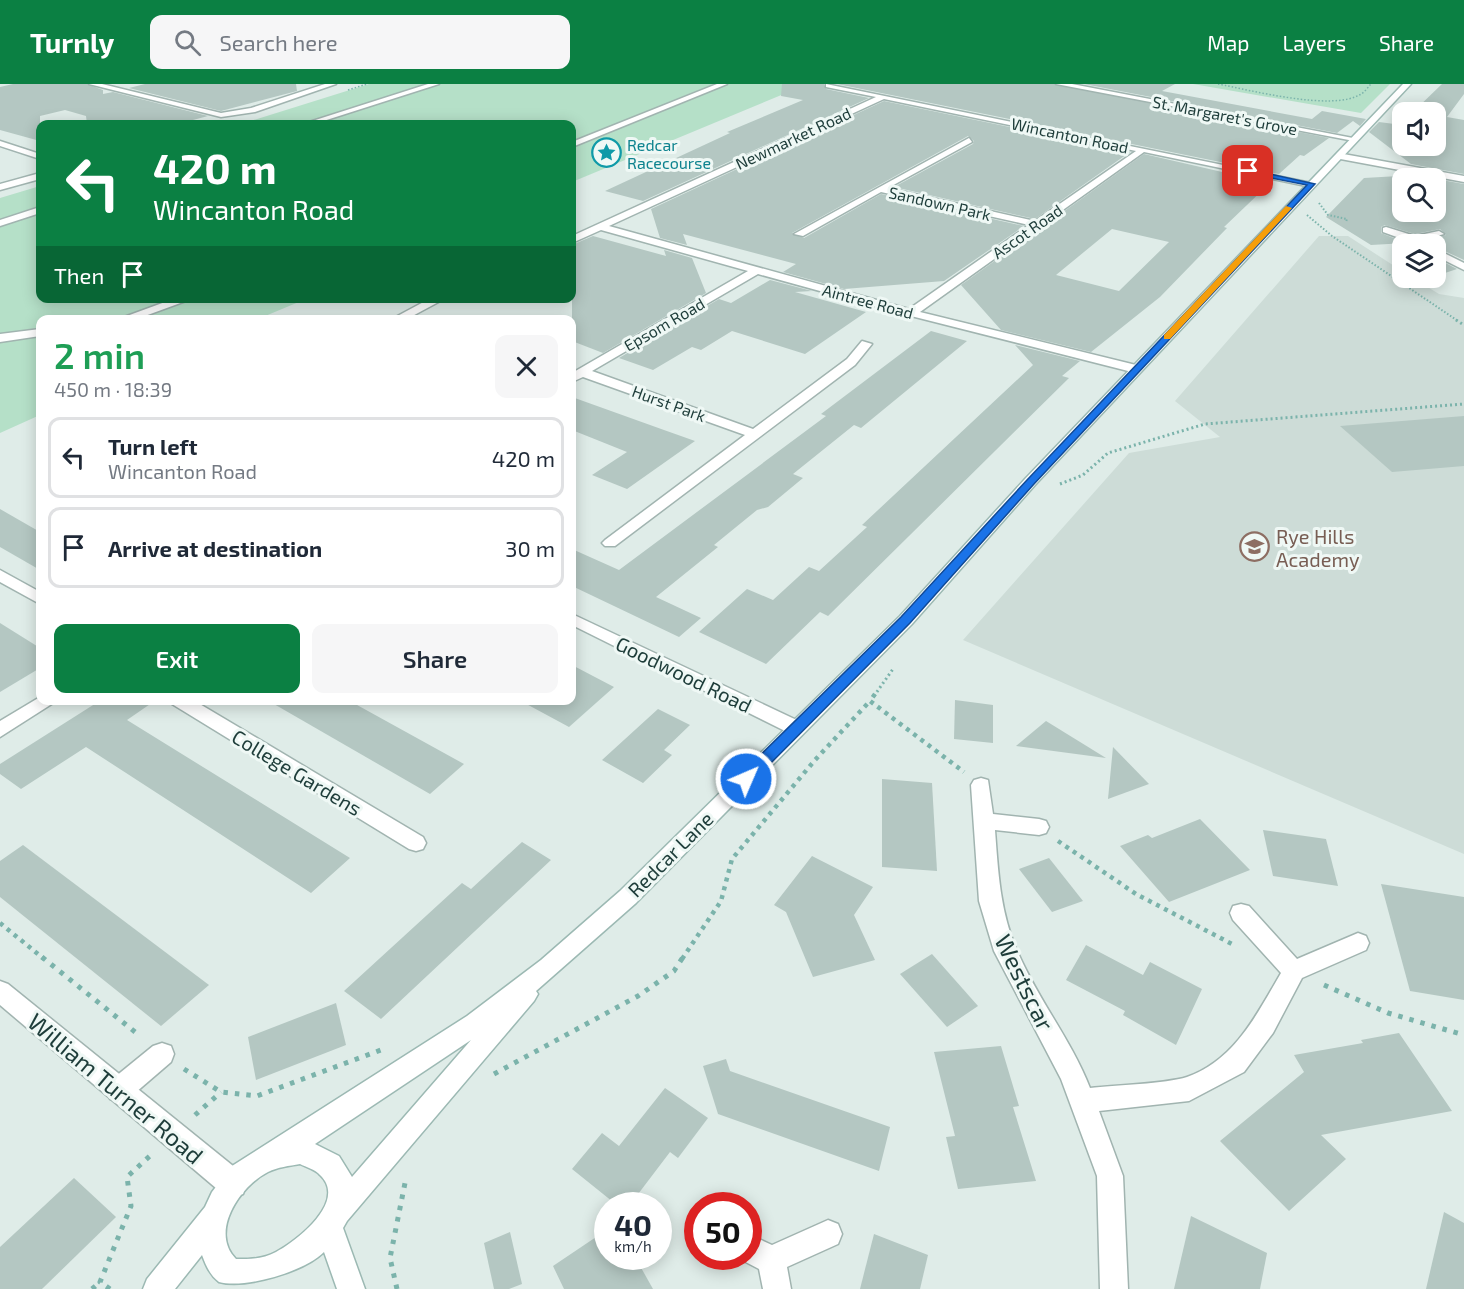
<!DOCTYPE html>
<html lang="en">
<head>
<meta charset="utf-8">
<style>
	:root { --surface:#fff; --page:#f6f6f7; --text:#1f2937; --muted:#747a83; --line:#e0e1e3; --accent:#0b8043 }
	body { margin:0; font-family:"Exo 2",sans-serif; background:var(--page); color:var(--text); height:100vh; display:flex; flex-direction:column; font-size:22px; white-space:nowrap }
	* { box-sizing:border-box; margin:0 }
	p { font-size:20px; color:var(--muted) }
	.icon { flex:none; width:33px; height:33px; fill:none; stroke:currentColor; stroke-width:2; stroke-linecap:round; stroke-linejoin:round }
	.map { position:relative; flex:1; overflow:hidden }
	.sheet { position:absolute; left:36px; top:231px; width:540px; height:390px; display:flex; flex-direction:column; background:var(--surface); border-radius:12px; box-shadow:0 3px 15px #0003 }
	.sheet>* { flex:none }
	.banner { position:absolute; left:36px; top:36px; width:540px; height:183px; border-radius:12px; box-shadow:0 3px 15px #0003; background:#0b8043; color:#fff; overflow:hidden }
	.tools { position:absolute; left:1392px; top:18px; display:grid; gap:12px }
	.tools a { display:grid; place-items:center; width:54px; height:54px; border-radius:12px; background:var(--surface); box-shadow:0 3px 15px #0003; font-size:30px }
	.speed { position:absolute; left:594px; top:1108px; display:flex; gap:12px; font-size:30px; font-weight:700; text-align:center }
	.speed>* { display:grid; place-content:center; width:78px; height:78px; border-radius:50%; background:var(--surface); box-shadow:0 3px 15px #0003; line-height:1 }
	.speed small { font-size:15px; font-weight:400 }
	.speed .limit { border:9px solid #d22; background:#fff; color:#111 }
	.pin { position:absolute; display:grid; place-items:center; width:51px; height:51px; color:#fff; margin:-26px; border-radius:12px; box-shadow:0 3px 9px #0006 }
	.me { position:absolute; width:66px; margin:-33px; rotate:45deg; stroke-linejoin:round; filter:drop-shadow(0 0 4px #0008) }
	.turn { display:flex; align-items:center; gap:21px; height:126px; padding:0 18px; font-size:27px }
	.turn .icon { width:78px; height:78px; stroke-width:2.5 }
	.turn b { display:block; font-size:42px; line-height:51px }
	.then { display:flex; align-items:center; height:57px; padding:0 18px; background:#0003; gap:12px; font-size:22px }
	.round { display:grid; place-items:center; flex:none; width:63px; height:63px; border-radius:12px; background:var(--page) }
	.overview { display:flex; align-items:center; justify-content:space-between; height:102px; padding:0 18px }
	h1 { font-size:36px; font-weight:600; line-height:45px; color:#1e9e55 }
	.action { display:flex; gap:12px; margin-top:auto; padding:12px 18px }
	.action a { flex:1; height:69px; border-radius:12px; background:var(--accent); color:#fff; font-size:24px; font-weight:600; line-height:69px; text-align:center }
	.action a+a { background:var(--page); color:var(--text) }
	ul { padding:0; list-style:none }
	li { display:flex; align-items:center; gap:18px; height:81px; margin:0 12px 9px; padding:0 6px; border:3px solid var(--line); border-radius:12px }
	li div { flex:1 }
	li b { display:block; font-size:22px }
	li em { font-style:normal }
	header { display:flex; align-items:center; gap:36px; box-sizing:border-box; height:84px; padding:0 30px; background:var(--accent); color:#fff }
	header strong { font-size:28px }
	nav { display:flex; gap:33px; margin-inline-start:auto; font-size:21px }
	.search { width:420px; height:54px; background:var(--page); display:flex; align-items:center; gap:15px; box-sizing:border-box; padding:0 21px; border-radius:12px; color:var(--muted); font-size:22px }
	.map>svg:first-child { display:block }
	.built { fill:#cddcd7 }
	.green { fill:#b5e0c8 }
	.building { fill:#b4c7c2; fill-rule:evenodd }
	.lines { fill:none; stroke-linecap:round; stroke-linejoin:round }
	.lane-casing { stroke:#a1b4b0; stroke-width:3 }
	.street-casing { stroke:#a1b4b0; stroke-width:3 }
	.secondary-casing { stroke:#9cb9b3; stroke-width:3 }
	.path-far4 { stroke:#7bb3ab; stroke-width:1.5; stroke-dasharray:1.5 2; stroke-linecap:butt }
	.path-far3 { stroke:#7bb3ab; stroke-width:2; stroke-dasharray:1.5 2; stroke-linecap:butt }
	.path-far2 { stroke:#7bb3ab; stroke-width:3; stroke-dasharray:2 3; stroke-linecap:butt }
	.path-far1 { stroke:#7bb3ab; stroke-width:4.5; stroke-dasharray:4 5; stroke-linecap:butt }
	.path { stroke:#7bb3ab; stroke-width:5; stroke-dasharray:4.5 7; stroke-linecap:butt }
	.lane { fill:#fff; fill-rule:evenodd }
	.street { fill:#fff; fill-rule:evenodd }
	.secondary { fill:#fff; fill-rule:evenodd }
	.route { fill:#1a73e8; stroke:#114b97; stroke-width:1.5 }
	.slow { fill:#f59e0b }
	.labels { text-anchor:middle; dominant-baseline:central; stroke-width:6; stroke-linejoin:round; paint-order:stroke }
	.far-street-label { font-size:16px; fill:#1e3d3a; stroke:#eff8f5 }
	.far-culture-label { font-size:16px; fill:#0d838f; stroke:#eff8f5; text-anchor:start }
	.education-label { font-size:20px; fill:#785e54; stroke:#eff8f5; text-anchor:start }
	.street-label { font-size:20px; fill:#1e3d3a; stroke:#eff8f5 }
	.near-street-label { font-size:24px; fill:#1e3d3a; stroke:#eff8f5 }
</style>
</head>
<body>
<header>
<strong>Turnly</strong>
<div class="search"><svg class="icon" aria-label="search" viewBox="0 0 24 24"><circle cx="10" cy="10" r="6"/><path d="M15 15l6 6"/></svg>Search here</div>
<nav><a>Map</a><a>Layers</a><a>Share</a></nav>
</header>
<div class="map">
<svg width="1464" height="1205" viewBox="0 0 1464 1205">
	<rect width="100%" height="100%" fill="#dfece8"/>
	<!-- built -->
	<path class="built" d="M1319 152H1348L1402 187V194H1413L1439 210 1464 214V770L963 556 1129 369 1220 353 1175 317Z"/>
	<!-- green -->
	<g class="green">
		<path d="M369 0H808L572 98V40H241Z"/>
		<path d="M1193 0H1390L1361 29Z"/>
		<path d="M40 102V214L306 215 258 235 40 236V331L0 349V114Z"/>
	</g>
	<!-- building -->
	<g class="building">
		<path d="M13 0H87L103 6V10L113 8 208 32 178 40H87L86 32 65 26 40 32V57L0 46V3Z"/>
		<path d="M145 0H296L297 7 221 27 129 4Z"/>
		<path d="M782 0H824L826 5 869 14 643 117 605 107 730 49 727 48 803 16 781 12Z"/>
		<path d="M837 0H1054L1329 54 1304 72 1300 71 1279 90Z"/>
		<path d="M1084 0H1175L1162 7 1312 35 1322 27 1366 35 1360 42 1353 37 1337 49Z"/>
		<path d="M1442 0H1464V10L1447 33 1464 36V90L1411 80 1369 48 1379 38 1402 41V62H1436V28H1413Z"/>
		<path d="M884 17 1130 68 1035 135 894 103 973 60 974 57 968 52 792 149 804 154 881 110 1024 142 944 197 844 205 783 188 796 180 683 150 687 161 660 154 651 125Z"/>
		<path d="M1144 70 1270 99 1224 143 1227 144 1160 213 1091 268 1001 246 961 201ZM1112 145 1169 158 1119 207 1056 191Z"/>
		<path d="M1416 91 1433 94H1402V128H1436V95L1464 100V176L1436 163V157H1428L1446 151 1440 145 1415 150 1385 141 1381 143V149L1406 159 1371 161 1326 133 1364 94Z"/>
		<path d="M593 152 666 172 664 166 692 174 706 209 603 269 572 257V161Z"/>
		<path d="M1436 174 1457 185 1436 192Z"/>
		<path d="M770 196 812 207 795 208 866 228 805 270 732 247 701 266 692 263 653 286 619 274 719 215 731 219Z"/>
		<path d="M931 247 967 257 861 344 854 341 793 390 803 394 768 423 757 426 714 461 718 463 656 513 701 534 679 553 572 502V465L619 486 826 332 821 330Z"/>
		<path d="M1015 261 1080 277 1062 292 1069 294 828 532 820 528 766 580 699 548 747 505 773 516 809 483 819 487 867 443 862 441 1033 281Z"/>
		<path d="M572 313 664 346 695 357 627 405 592 391 627 368 572 346Z"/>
		<path d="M1464 332V382L1392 388 1340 342Z"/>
		<path d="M0 425 40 448V486L0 463Z"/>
		<path d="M0 539 40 564V584L0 608Z"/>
		<path d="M572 581 614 603 569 643 519 616H572Z"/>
		<path d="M101 616H156L127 636 350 774 311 809 86 663 21 705 0 690V680Z"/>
		<path d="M267 616H348L464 680 430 710Z"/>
		<path d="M955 616 993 621V659L954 655Z"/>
		<path d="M658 625 690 641 664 666 672 671 643 699 602 676Z"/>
		<path d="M1046 637 1106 674 1016 662Z"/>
		<path d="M1113 663 1149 700 1108 715Z"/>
		<path d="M882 695 932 699 937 787 882 783Z"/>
		<path d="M1200 735 1250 786 1169 818 1120 762 1148 751 1152 754Z"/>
		<path d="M1263 746 1326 755 1338 802 1273 792Z"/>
		<path d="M522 758 551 776 381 935 344 907 462 799 471 805Z"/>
		<path d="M23 761 209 901 161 942 0 813V777Z"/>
		<path d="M812 772 873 803 854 831 875 876 813 893 786 828 774 821Z"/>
		<path d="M1049 774 1083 817 1052 828 1019 785Z"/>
		<path d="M1381 800 1464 813V916L1410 907Z"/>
		<path d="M1086 861 1143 891 1150 878 1202 905 1176 961 1123 931 1125 927 1066 896Z"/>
		<path d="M932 870 978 922 947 943 900 890Z"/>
		<path d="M336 919 346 961 256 996 248 953Z"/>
		<path d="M1399 949 1452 1027 1321 1051 1346 1075 1289 1127 1220 1057 1304 988 1294 971 1363 959 1361 956Z"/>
		<path d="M1001 962 1019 1022 1013 1023 1036 1097 958 1105 946 1053 955 1052 934 968Z"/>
		<path d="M726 975 730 987 890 1043 879 1087 718 1030 703 982Z"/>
		<path d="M665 1004 708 1034 678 1074 670 1068 629 1122H618L572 1085 602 1049 619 1062Z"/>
		<path d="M74 1094 116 1133 42 1205H0V1163Z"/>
		<path d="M1444 1128 1464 1139V1205H1426Z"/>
		<path d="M1191 1132 1267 1169 1260 1205H1174Z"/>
		<path d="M608 1145V1173H635L653 1205H564L553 1182Z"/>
		<path d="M510 1148 522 1200 509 1205H494L484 1159Z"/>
		<path d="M874 1150 928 1171 920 1205H860Z"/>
	</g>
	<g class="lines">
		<defs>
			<g id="lane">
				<path d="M428 0H439L314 40H303Z"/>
				<path d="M717 0H727L572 63V58Z"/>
				<path d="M40 123V129L0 142V136Z"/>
				<path d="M176 214H194L134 236H116Z"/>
				<path d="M40 245V252L0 258V250Z"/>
				<path d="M162 959 171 962 174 970 171 978 128 1015 119 1018 110 1015 106 1006 110 997 153 962Z"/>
			</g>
			<g id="street">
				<path d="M89 0H102L221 29 251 24 325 0H336L255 28 221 33Z"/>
				<path d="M826 0 1316 100 1311 103 1144 68 920 228 1140 282V288L1136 289 907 231 758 190 592 287 753 345 847 275 862 257 872 260 855 281 615 462H605L602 459 605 456 745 351 583 293 572 298V289L748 187 601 146 572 159V152L876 13 826 3ZM884 15 1136 67 1035 137 888 104 972 58 969 54 794 150 803 152 881 108 1029 141 909 225 609 142Z"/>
				<path d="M1056 0H1072L1358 55 1354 57Z"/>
				<path d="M0 57 40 70V75L0 62Z"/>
				<path d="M1338 69 1464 92V98L1335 74Z"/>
				<path d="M40 89V95L0 106V100Z"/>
				<path d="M1386 143 1415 152 1439 147 1444 150 1423 156 1428 160H1416L1383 148V144Z"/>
				<path d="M1436 165 1464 179V186L1436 172Z"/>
				<path d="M431 214H446L405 236H390Z"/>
				<path d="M0 486 40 508V520L0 498Z"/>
				<path d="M572 530 803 639 805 644 803 649H789L572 541Z"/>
				<path d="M40 613V616H58L0 653V637Z"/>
				<path d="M169 616H193L423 753 426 759 423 765 416 767 409 765 172 620Z"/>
				<path d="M981 694 988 696 993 730 1039 735 1046 737 1049 743 1046 749 1039 751 995 746C998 786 1000 827 1016 864 1036 913 1071 955 1090 1004 1114 1001 1166 1000 1187 993 1235 976 1257 930 1281 889L1233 836 1230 829 1233 822 1241 820 1249 822 1297 875 1358 849 1366 852 1369 859 1366 866 1302 894 1273 949 1244 988 1189 1017 1099 1027 1123 1092 1128 1205H1100L1097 1092 1061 995 994 867 979 817 971 701 974 696Z"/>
				<path d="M0 897 8 900 243 1090 246 1100 243 1110 233 1113 223 1110 0 921Z"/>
				<path d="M828 1136 838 1140 842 1150 838 1160 787 1183 791 1205H763L759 1185 738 1174 748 1173V1150L772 1161Z"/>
			</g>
			<path id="secondary" d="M1403 0H1411L1035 401 912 540 636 819 536 907 538 910 534 917 347 1137 343 1144 365 1205H337L324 1168C304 1188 245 1205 219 1198 210 1191 206 1182 202 1171L175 1205H143L147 1195 205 1123 212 1108 232 1082 467 932 541 876 620 807 900 532 1025 395ZM471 956 352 1093 339 1072 315 1060ZM300 1080C306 1083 316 1086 320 1091 348 1117 297 1157 276 1168 263 1175 250 1175 236 1175 209 1148 240 1102 268 1088 278 1083 289 1082 300 1080Z"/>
		</defs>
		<!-- lane casing -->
		<use href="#lane" class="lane-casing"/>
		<!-- street casing -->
		<use href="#street" class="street-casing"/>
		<!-- secondary casing -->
		<use href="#secondary" class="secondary-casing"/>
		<!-- path-far4 -->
		<g class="path-far4">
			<path d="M1218 0C1250 6 1333 28 1361 10 1365 8 1368 3 1371 0"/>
			<path d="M348 6 367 0"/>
		</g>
		<!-- path-far3 -->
		<g class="path-far3">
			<path d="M1319 119 1328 131 1347 135 1346 138"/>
			<path d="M1307 131 1332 152 1458 237"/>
		</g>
		<!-- path-far2 -->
		<g class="path-far2">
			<path d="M1456 236 1464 241"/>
			<path d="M1060 400 1083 391 1108 369 1205 340 1464 320"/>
			<path d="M874 612 893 585"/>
		</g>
		<!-- path-far1 -->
		<g class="path-far1">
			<path d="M875 610 870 617 964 688"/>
			<path d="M1058 757 1136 810 1232 860"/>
			<path d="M0 839 44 875"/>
			<path d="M682 875 721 817 732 775 815 676 870 617"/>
		</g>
		<!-- path -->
		<g class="path">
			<path d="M42 873 140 952"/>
			<path d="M1324 901 1388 929 1464 951"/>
			<path d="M184 985 221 1008 257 1012 381 966"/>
			<path d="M494 990 638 912 674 887 683 873"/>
			<path d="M195 1031 221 1008"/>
			<path d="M92 1205 100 1198"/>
			<path d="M110 1205 100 1198 131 1122 127 1093 152 1070"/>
			<path d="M397 1205 390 1174 406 1094"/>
		</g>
		<!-- lane -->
		<use href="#lane" class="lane"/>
		<!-- street -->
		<use href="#street" class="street"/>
		<!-- secondary -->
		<use href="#secondary" class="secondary"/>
	</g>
	<!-- route -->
	<path class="route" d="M1248 85 1315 100 1034 400 910 539 751 699H740L738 695 740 691 901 533 1027 396 1307 101 1246 89Z"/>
	<!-- slow -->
	<path class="slow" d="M1286 122 1292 124 1170 255H1164V251Z"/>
	<!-- icons -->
	<defs>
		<symbol id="sight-ring" viewBox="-11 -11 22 22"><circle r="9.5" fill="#eff8f5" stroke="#0f9aa8" stroke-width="1.5"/><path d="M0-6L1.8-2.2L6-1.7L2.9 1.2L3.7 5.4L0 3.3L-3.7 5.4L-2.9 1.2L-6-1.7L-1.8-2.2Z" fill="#0f9aa8"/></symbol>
		<symbol id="school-ring" viewBox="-11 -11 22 22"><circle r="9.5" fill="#eff8f5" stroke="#8d6e63" stroke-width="1.5"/><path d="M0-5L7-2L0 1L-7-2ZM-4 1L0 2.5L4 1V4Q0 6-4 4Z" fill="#8d6e63"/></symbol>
	</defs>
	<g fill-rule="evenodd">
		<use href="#sight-ring" x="590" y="52" width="33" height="33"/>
		<use href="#school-ring" x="1238" y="446" width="33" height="33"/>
	</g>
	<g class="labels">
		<!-- far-street labels -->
		<g class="far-street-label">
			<text transform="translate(1225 31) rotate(11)">St. Margaret's Grove</text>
			<text transform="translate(1070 51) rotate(12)">Wincanton Road</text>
			<text transform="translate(793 54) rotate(-25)">Newmarket Road</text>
			<text transform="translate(940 119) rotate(13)">Sandown Park</text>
			<text transform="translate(1027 147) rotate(-35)">Ascot Road</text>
			<text transform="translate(868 217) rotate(15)">Aintree Road</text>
			<text transform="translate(664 240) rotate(-30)">Epsom Road</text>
			<text transform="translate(669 319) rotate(20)">Hurst Park</text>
		</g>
		<!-- far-culture labels -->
		<g class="far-culture-label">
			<text x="627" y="60">Redcar<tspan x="627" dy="18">Racecourse</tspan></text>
		</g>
		<!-- education labels -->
		<g class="education-label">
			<text x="1276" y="452">Rye Hills<tspan x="1276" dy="23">Academy</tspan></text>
		</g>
		<!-- street labels -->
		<g class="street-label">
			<text transform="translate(684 590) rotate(26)">Goodwood Road</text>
			<text transform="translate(297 688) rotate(31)">College Gardens</text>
			<text transform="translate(670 770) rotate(-45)">Redcar Lane</text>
		</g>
		<!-- near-street labels -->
		<g class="near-street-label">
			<text transform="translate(1025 898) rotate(64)">Westscar</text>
			<text transform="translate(116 1004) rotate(40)">William Turner Road</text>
		</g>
	</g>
</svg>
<div class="tools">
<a><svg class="icon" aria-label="sound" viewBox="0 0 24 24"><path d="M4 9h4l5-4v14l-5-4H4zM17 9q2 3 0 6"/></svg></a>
<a><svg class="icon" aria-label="search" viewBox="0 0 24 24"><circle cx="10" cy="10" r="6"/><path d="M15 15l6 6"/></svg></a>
<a><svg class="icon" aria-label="layers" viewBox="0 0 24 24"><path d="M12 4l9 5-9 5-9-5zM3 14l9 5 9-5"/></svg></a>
</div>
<div class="speed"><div>40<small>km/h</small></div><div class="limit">50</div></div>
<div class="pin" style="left:1248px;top:87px;background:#d93025"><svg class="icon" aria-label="arrive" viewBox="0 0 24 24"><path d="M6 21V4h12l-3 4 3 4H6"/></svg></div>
<svg class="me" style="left:746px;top:695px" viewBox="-20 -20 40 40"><circle r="17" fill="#1a73e8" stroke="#fff" stroke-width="3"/><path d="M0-11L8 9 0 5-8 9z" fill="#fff"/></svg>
<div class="banner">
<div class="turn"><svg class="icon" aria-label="left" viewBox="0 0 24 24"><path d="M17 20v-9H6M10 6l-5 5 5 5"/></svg><div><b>420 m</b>Wincanton Road</div></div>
<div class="then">Then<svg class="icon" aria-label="arrive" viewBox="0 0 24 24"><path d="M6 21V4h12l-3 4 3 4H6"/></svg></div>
</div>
<section class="sheet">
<div class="overview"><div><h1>2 min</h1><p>450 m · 18:39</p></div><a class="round"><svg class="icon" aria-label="close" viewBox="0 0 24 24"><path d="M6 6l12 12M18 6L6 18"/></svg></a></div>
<ul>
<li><svg class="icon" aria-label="left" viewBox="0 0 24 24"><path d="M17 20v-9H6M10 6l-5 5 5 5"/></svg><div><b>Turn left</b><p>Wincanton Road</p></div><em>420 m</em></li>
<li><svg class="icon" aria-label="arrive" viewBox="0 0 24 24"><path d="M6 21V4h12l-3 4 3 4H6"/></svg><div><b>Arrive at destination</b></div><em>30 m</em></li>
</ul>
<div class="action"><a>Exit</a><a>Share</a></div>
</section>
</div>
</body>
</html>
